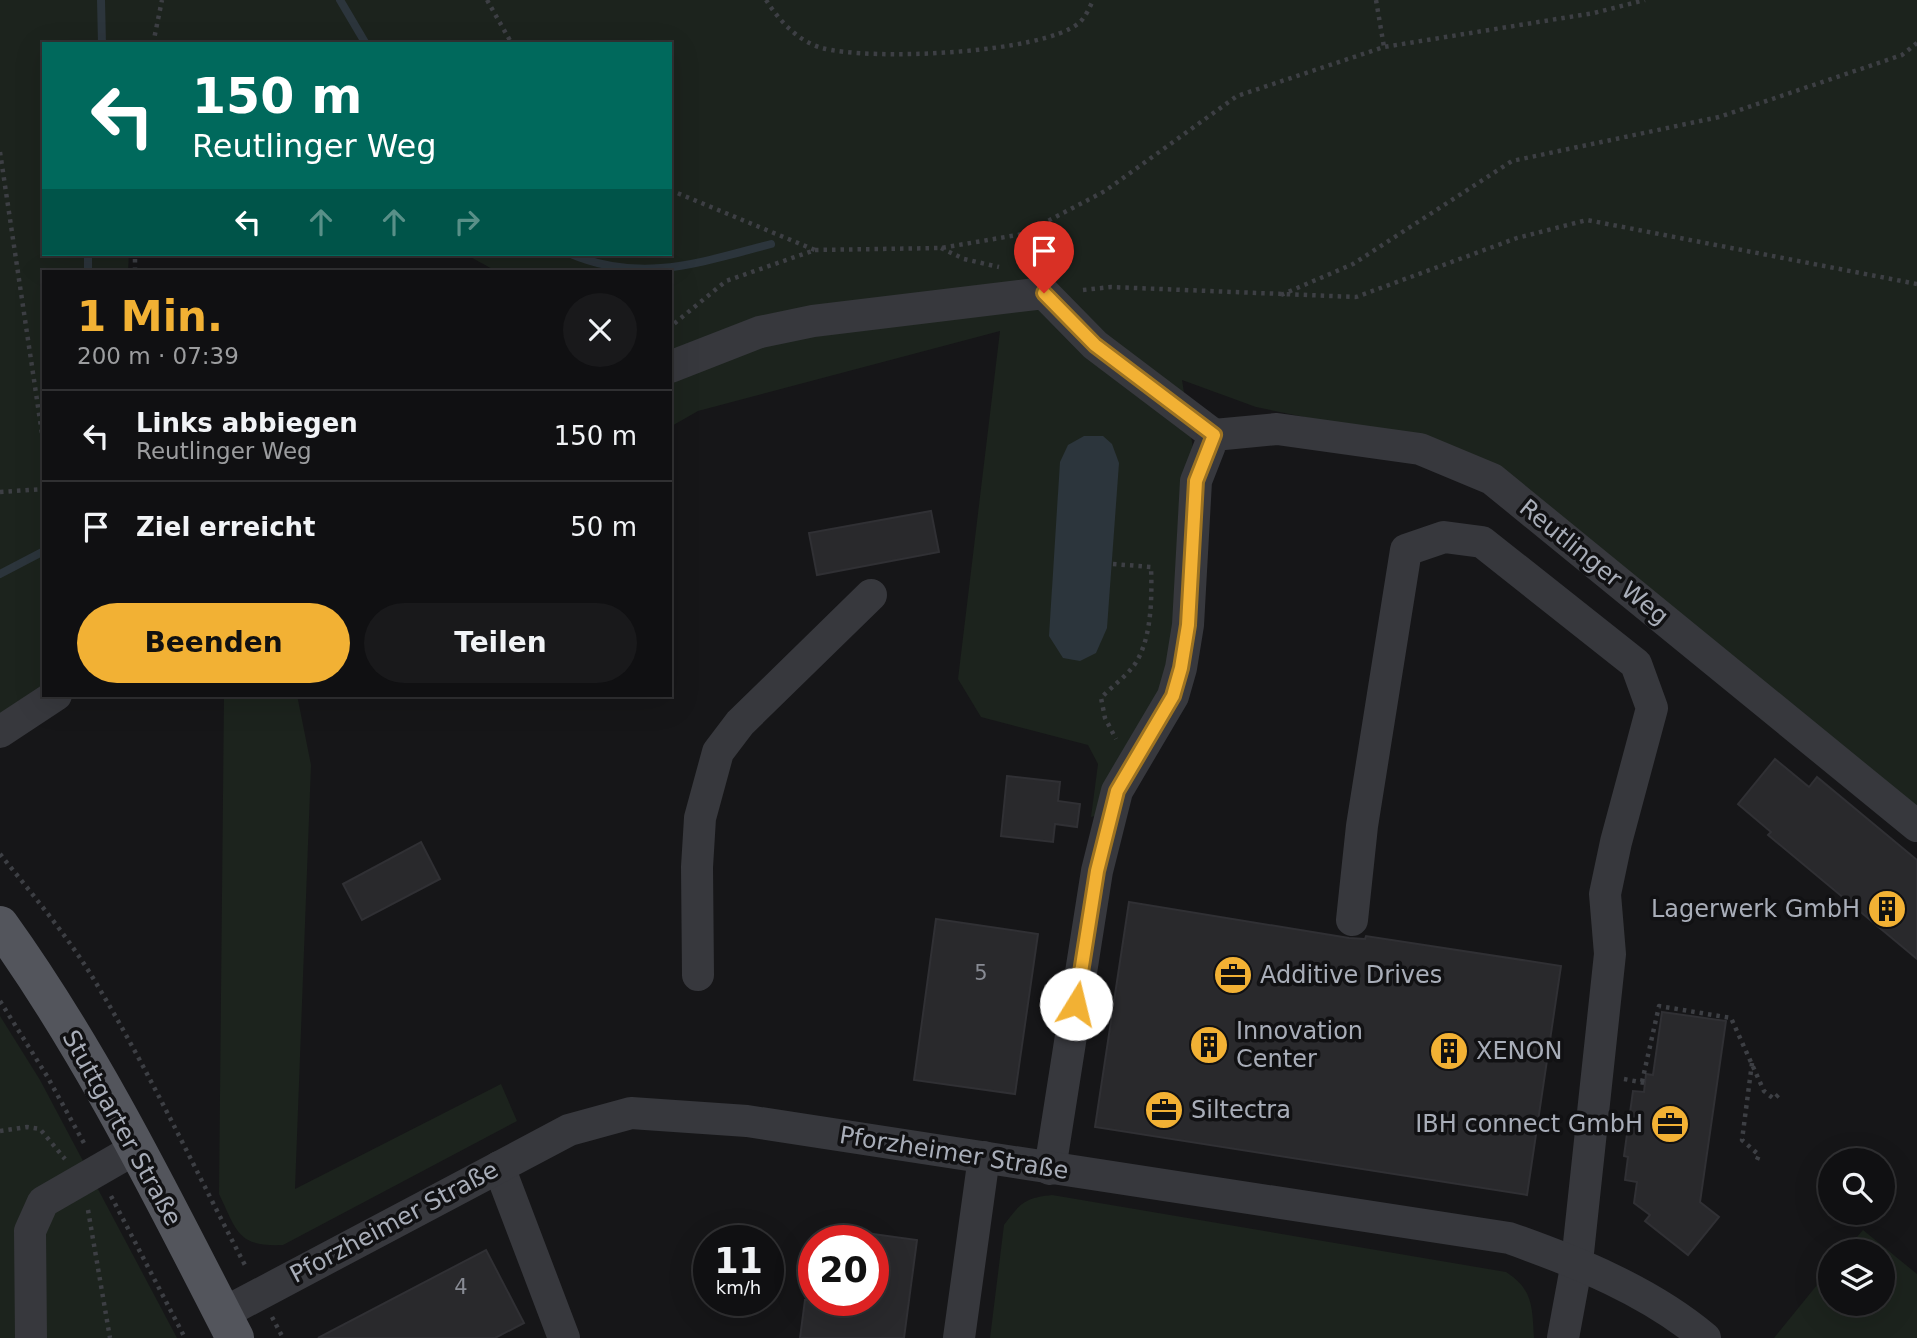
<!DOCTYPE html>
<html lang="de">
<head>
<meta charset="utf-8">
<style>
	:root { --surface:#101012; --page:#19191b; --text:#f1f3f6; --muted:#9c9d9f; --line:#303032; --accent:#f2b134 }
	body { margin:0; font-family:"DejaVu Sans",sans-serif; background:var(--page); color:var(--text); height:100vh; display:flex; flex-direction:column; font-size:26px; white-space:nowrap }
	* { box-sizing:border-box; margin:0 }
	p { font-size:23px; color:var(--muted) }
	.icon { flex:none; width:38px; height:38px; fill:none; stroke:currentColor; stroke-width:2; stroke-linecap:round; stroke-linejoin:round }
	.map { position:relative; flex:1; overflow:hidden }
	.drawer { position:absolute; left:42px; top:270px; width:630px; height:427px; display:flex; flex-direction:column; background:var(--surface); border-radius:0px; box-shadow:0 7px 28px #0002,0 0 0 2px var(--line) }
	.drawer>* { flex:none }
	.banner { position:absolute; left:42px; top:42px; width:630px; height:214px; border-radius:0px; box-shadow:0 7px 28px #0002,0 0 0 2px var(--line); background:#00695c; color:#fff; overflow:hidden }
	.controls { position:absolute; left:1818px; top:1148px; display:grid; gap:14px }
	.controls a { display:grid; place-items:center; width:77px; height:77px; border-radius:50%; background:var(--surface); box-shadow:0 7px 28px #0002,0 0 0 2px var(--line); font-size:35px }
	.speed { position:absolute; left:693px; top:1225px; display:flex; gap:14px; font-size:35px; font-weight:700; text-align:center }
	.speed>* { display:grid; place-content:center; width:91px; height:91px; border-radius:50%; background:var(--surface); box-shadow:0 7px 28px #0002,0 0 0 2px var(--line); line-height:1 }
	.speed small { font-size:18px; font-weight:400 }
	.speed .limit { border:10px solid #d22; background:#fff; color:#111 }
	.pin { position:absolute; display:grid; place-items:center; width:60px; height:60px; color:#fff; margin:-72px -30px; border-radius:50% 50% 50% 0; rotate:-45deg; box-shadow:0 0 7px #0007 }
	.pin .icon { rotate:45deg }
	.me { position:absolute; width:77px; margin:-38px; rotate:9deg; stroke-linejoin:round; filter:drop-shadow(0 0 5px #0008) }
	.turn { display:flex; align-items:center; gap:24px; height:147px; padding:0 35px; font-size:32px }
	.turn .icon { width:91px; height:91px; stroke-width:2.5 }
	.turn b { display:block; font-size:49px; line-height:60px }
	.lanes { display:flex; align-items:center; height:66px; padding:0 35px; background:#0003; justify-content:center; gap:35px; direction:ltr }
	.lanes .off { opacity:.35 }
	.round { display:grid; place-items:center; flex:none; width:74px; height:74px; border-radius:37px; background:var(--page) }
	.headline { display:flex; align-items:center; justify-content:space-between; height:119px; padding:0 35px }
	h1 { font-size:42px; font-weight:600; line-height:52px; color:var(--accent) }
	.cta { display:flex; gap:14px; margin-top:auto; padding:14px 35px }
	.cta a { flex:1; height:80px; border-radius:42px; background:var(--accent); color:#111; font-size:28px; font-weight:600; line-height:80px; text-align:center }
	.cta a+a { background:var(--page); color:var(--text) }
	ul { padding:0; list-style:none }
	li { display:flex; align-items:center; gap:21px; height:91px; padding:0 35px; border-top:2px solid var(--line) }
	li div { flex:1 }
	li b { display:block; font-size:26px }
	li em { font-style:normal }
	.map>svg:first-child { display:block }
	.green { fill:#1c231d }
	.water { fill:#2c353c }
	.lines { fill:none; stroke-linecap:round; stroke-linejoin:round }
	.stream { stroke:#2c353c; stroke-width:8 }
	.building { fill:#29292c; stroke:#303034; stroke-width:2 }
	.path { stroke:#3d3f44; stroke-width:4.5; stroke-dasharray:3.5 5; stroke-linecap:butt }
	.minor { stroke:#37383d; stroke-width:32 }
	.major { stroke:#53555c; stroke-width:38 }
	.route-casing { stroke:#9d7322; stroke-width:18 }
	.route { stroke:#f2b134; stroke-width:12 }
	.labels { text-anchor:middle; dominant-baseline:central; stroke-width:7; stroke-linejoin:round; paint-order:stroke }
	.number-label { font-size:21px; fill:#888b94 }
	.street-label { font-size:24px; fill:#a8adb8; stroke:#111113 }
	.poi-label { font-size:24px; fill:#a8adb8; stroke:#111113; text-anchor:start }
</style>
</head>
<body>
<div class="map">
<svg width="1917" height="1338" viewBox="0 0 1917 1338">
	<rect width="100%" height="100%" fill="#161618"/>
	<!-- green -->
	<g class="green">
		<path d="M0 0H1917V812L1426 442 1256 407 1182 380 1202 504 1197 630 1121 810 1091 817 1098 764 1088 745 981 717 958 679 1000 331 698 411 670 427V271H496L465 254H670V44H44V254H129L128 271H44V694L0 722Z"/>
		<path d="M224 695H297L311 765 295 1189 501 1084 517 1121 283 1245C237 1247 237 1231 219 1194Z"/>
		<path d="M0 1016 40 1080 177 1338H0Z"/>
		<path d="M1052 1195 1506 1272C1534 1290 1532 1308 1534 1338H990L1004 1225C1020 1203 1025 1198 1052 1195Z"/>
		<path d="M1863 1230 1917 1274V1338H1774L1830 1269V1304H1883V1251H1845Z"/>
	</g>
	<!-- water -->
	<path class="water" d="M1084 436H1103L1112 444 1119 463 1107 628 1096 653 1080 661 1063 658 1049 636 1060 462 1068 445Z"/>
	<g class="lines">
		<!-- stream -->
		<g class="stream">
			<path d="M101 0 102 44"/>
			<path d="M340 0 366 44"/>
			<path d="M88 254V271"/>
			<path d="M571 254C642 284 701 262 771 244"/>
			<path d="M0 574 44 551"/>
		</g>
	</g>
	<!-- building -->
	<g class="building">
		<path d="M931 511 939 552 817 575 809 533Z"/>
		<path d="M1775 759 1809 787 1817 777 1917 860V959L1768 835 1771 832 1738 804Z"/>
		<path d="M1007 776 1060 782 1058 801 1080 804 1077 827 1055 824 1053 842 1001 836Z"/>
		<path d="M421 842 440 879 362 920 343 884Z"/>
		<path d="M1129 902 1349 938 1365 939 1366 936 1561 966 1527 1195 1095 1127Z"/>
		<path d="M936 919 1038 934 1015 1094 914 1080Z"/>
		<path d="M1662 1012 1726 1021 1700 1202 1719 1217 1688 1255 1645 1221 1650 1215 1634 1203 1637 1182 1625 1180 1628 1157 1624 1156 1633 1091 1644 1092 1646 1074 1653 1075Z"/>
		<path d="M873 1234 917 1240 904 1338H800L805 1300H873Z"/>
		<path d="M486 1250 524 1323 495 1338H318Z"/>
	</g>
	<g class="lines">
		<!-- path -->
		<g class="path">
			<path d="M487 0 512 44"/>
			<path d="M766 0C779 20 797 41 822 48 869 61 1041 54 1079 23 1085 18 1090 7 1093 0"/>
			<path d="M1376 0 1384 47"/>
			<path d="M153 44 162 0"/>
			<path d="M0 152 44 447"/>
			<path d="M670 190 815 250 726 281 670 327"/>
			<path d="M1023 234 1029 267"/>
			<path d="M941 248 964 259 999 267"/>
			<path d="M815 250 941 248 1023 234 1105 191 1237 96 1384 47 1594 13 1645 0"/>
			<path d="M135 271V254"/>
			<path d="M1083 290 1111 287 1356 297 1517 238 1587 220 1917 284"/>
			<path d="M1281 295 1353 264 1512 161 1719 117 1902 55 1917 43"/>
			<path d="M0 492 44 489"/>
			<path d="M1113 564 1151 567C1152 595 1152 633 1138 659 1131 673 1112 686 1101 698L1105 718 1116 739"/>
			<path d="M0 854C32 894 66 934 93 978 150 1072 196 1172 247 1269"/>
			<path d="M0 1001 47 1076 85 1145"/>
			<path d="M1752 1063 1742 1140 1759 1155 1756 1162"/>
			<path d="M1624 1079 1645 1083"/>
			<path d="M1642 1082 1659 1006 1731 1018 1764 1091 1774 1099 1781 1092"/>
			<path d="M0 1131 27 1127 40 1129 65 1159"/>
			<path d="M111 1196 185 1338"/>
			<path d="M88 1210 110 1338"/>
			<path d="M272 1317 283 1338"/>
		</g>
		<!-- minor -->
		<g class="minor">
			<path d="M670 367 760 332 813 321 1044 293 1095 345 1214 435"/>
			<path d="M0 732 56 695"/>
			<path d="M1352 920 1362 826 1406 550 1444 537 1482 542 1636 664 1652 708 1616 842 1605 894 1610 954 1577 1262 1563 1338"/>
			<path d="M698 975 697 867 700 818 718 752 740 723 871 595"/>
			<path d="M499 1167 564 1338"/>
			<path d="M1050 1169 1097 871 1117 791 1173 696 1181 668 1188 625 1196 481 1214 435 1277 429 1420 449 1492 479 1917 826"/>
			<path d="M222 1314 569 1130 631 1113 747 1121 1509 1238C1577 1262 1649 1291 1705 1338"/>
			<path d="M31 1338 30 1231 43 1202 135 1149"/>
			<path d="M959 1338 984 1157"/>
		</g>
		<!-- major -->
		<path class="major" d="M0 925C92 1053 163 1198 235 1338"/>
	</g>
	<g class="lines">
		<defs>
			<path id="route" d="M1044 293 1095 345 1214 435 1196 481 1188 625 1181 668 1173 696 1117 791 1097 871 1076 1004"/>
		</defs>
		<!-- route casing -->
		<use href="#route" class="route-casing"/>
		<!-- route -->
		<use href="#route" class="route"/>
	</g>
	<!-- icons -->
	<defs>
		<symbol id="building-disc" viewBox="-11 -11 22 22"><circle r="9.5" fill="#f2b134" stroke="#111113"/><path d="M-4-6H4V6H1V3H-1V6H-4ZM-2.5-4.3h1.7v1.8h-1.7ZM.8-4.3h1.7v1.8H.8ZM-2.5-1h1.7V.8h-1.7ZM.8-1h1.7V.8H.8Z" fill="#111"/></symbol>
		<symbol id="office-disc" viewBox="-11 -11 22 22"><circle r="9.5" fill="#f2b134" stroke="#111113"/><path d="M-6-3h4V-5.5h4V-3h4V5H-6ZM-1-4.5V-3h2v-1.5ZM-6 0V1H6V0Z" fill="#111"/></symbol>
	</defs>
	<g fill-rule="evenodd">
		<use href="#building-disc" x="1865" y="887" width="44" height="44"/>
		<use href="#office-disc" x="1211" y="953" width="44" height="44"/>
		<use href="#building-disc" x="1187" y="1023" width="44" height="44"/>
		<use href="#building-disc" x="1427" y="1029" width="44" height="44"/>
		<use href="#office-disc" x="1142" y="1088" width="44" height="44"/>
		<use href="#office-disc" x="1648" y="1102" width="44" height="44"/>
	</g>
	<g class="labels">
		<!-- number labels -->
		<g class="number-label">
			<text x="981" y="973">5</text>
			<text x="461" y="1287">4</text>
		</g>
		<!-- street labels -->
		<g class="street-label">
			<text transform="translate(1594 562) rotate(39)">Reutlinger Weg</text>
			<text transform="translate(122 1128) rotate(61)">Stuttgarter Straße</text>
			<text transform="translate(954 1153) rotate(9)">Pforzheimer Straße</text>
			<text transform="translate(394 1222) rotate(-28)">Pforzheimer Straße</text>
		</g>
		<!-- poi labels -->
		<g class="poi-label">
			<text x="1860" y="909" text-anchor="end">Lagerwerk GmbH</text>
			<text x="1260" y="975">Additive Drives</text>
			<text x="1236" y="1031">Innovation<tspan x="1236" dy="28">Center</tspan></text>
			<text x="1476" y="1051">XENON</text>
			<text x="1191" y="1110">Siltectra</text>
			<text x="1643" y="1124" text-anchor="end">IBH connect GmbH</text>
		</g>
	</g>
</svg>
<div class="controls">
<a><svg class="icon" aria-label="search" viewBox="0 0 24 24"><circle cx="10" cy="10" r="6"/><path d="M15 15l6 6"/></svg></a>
<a><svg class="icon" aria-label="layers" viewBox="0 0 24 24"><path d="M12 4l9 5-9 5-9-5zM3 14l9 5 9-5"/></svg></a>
</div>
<div class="speed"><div>11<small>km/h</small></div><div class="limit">20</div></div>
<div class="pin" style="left:1044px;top:293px;background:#d93025"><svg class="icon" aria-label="arrive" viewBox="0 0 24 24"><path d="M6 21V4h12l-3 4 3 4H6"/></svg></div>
<svg class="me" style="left:1076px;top:1004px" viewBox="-20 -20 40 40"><circle r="19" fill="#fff"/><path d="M0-13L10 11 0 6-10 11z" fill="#f2b134"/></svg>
<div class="banner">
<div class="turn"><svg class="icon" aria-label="left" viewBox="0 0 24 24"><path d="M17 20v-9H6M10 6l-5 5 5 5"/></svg><div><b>150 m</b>Reutlinger Weg</div></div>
<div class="lanes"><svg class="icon" aria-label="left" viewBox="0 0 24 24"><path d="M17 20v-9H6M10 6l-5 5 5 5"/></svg><svg class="icon off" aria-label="ahead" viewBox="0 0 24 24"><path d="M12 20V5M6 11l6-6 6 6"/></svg><svg class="icon off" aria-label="ahead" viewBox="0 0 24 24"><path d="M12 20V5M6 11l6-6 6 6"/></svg><svg class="icon off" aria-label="right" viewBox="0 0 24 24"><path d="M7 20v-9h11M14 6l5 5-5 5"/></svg></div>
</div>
<section class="drawer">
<div class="headline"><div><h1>1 Min.</h1><p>200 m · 07:39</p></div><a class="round"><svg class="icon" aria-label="close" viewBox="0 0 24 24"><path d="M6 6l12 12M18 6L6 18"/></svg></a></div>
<ul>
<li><svg class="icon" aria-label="left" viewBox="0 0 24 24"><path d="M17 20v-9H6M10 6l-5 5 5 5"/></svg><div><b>Links abbiegen</b><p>Reutlinger Weg</p></div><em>150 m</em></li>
<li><svg class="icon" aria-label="arrive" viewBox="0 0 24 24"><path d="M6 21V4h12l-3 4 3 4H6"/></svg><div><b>Ziel erreicht</b></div><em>50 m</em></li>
</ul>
<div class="cta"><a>Beenden</a><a>Teilen</a></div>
</section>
</div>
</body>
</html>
